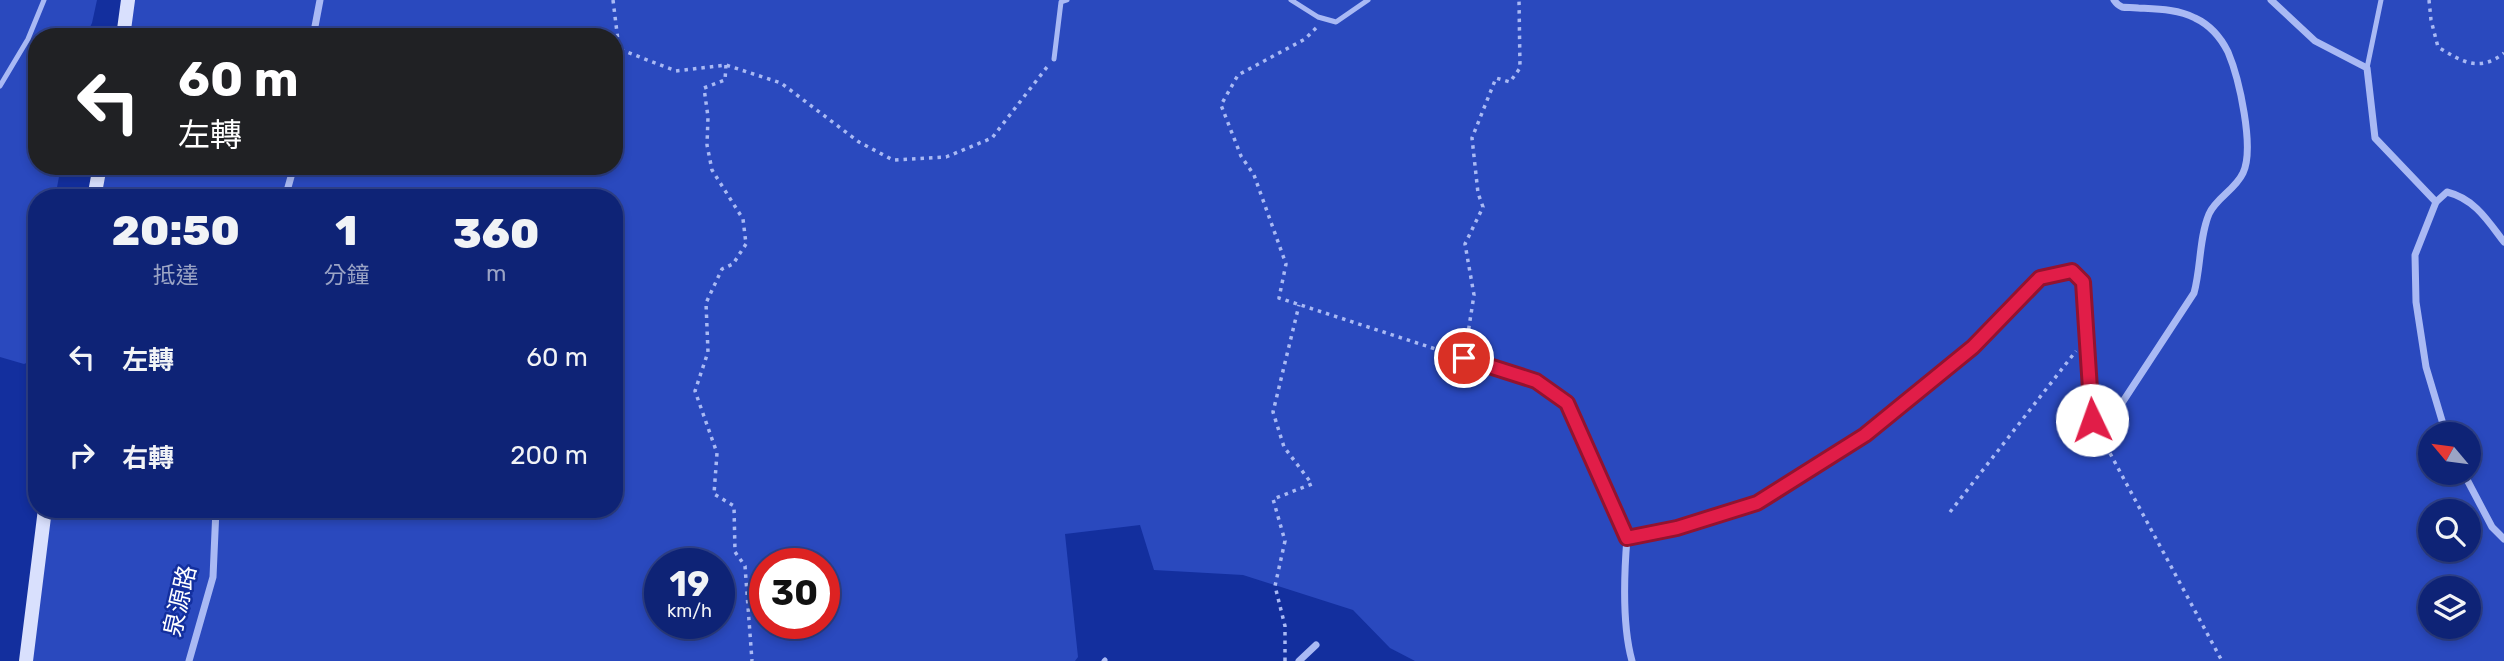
<!DOCTYPE html>
<html lang="zh-TW">
<head>
<meta charset="utf-8">
<style>
	:root { --surface:#0e2376; --page:#1c2f7e; --text:#f1f3f6; --muted:#9ba4c5; --line:#2e4088 }
	body { margin:0; font-family:Rubik,"Noto Sans TC",sans-serif; background:var(--page); color:var(--text); height:100vh; display:flex; flex-direction:column; font-size:26px; white-space:nowrap }
	* { box-sizing:border-box; margin:0 }
	p { font-size:23px; color:var(--muted) }
	.icon { flex:none; width:38px; height:38px; fill:none; stroke:currentColor; stroke-width:2; stroke-linecap:round; stroke-linejoin:round }
	.map { position:relative; flex:1; overflow:hidden }
	.drawer { position:absolute; left:28px; top:189px; width:595px; height:329px; display:flex; flex-direction:column; background:var(--surface); border-radius:28px; box-shadow:0 4px 10px #0003,0 0 0 2px var(--line) }
	.drawer>* { flex:none }
	.hud { position:absolute; left:28px; top:28px; width:595px; height:147px; border-radius:28px; box-shadow:0 4px 10px #0003,0 0 0 2px var(--line); background:#202124; color:#fff; overflow:hidden }
	.needle { width:46px; rotate:299deg }
	.fabs { position:absolute; left:2418px; top:422px; display:grid; gap:14px }
	.fabs a { display:grid; place-items:center; width:63px; height:63px; border-radius:50%; background:var(--surface); box-shadow:0 4px 10px #0003,0 0 0 2px var(--line); font-size:35px }
	.speed { position:absolute; left:644px; top:548px; display:flex; gap:14px; font-size:35px; font-weight:700; text-align:center }
	.speed>* { display:grid; place-content:center; width:91px; height:91px; border-radius:50%; background:var(--surface); box-shadow:0 4px 10px #0003,0 0 0 2px var(--line); line-height:1 }
	.speed small { font-size:18px; font-weight:400 }
	.speed .limit { border:10px solid #d22; background:#fff; color:#111 }
	.pin { position:absolute; display:grid; place-items:center; width:60px; height:60px; color:#fff; margin:-30px; border:4px solid #fff; border-radius:50%; box-shadow:0 2px 7px #0007 }
	.me { position:absolute; width:77px; margin:-38px; rotate:357deg; stroke-linejoin:round; filter:drop-shadow(0 0 5px #0008) }
	.turn { display:flex; align-items:center; gap:24px; height:147px; padding:0 35px; font-size:32px }
	.turn .icon { width:91px; height:91px; stroke-width:2.5 }
	.turn b { display:block; font-size:49px; line-height:60px }
	.eta { display:flex; justify-content:space-evenly; align-items:center; height:119px; text-align:center }
	.eta b { font-size:42px; font-weight:800; line-height:49px }
	ul { padding:0; list-style:none }
	li { display:flex; align-items:center; gap:21px; height:98px; padding:0 35px }
	li div { flex:1 }
	li b { display:block; font-size:26px }
	li em { font-style:normal }
	.map>svg:first-child { display:block }
	.green { fill:#2a49be; fill-rule:evenodd }
	.lines { fill:none; stroke-linecap:round; stroke-linejoin:round }
	.path { stroke:#a9b9f4; stroke-width:3.5; stroke-dasharray:3.5 5; stroke-linecap:butt }
	.lane { stroke:#a9b9f4; stroke-width:5 }
	.street { stroke:#a9b9f4; stroke-width:7 }
	.secondary { stroke:#d9e0fd; stroke-width:14 }
	.route-casing { stroke:#92132f; stroke-width:18 }
	.route { stroke:#e11d48; stroke-width:12 }
	.labels { text-anchor:middle; dominant-baseline:central; stroke-width:5; stroke-linejoin:round; paint-order:stroke }
	.street-label { font-size:24px; fill:#fff; stroke:#132f9e }
</style>
</head>
<body>
<div class="map">
<svg width="2504" height="661" viewBox="0 0 2504 661">
	<rect width="100%" height="100%" fill="#132f9e"/>
	<!-- green -->
	<g class="green">
		<path d="M0 0H97L92 23 85 37H37V166H61L55 198H37V285L29 318 37 331 36 359 24 364 0 357Z"/>
		<path d="M134 0H2504V661H1415L1390 648 1353 610 1243 575 1154 570 1140 525 1065 534 1078 657 1075 661H32L49 509H614V198H101L107 166H614V37H128ZM2431 434H2469V472H2431ZM2431 511H2469V550H2431ZM660 564H719V623H660ZM765 564H824V623H765ZM2431 588H2469V626H2431Z"/>
	</g>
	<g class="lines">
		<!-- path -->
		<g class="path">
			<path d="M613 0 619 49 676 71 726 65 781 83 859 142 893 160 946 157 992 138 1047 67"/>
			<path d="M2429 0 2431 20 2438 47C2461 61 2479 73 2504 53"/>
			<path d="M1316 28 1305 39 1238 75 1221 105 1241 156 1254 175 1286 264 1279 298 1454 355"/>
			<path d="M726 65 725 80 704 88 708 117 707 145 712 170 743 219 746 244"/>
			<path d="M746 244 733 264 722 269 706 303 708 352 695 391 717 453 714 494 734 506 735 552 745 566 752 661"/>
			<path d="M1466 346 1474 295 1465 244 1483 207 1478 193 1472 138 1496 78 1510 82 1520 68 1519 0"/>
			<path d="M2098 431 2222 661"/>
			<path d="M1950 512 2076 351"/>
			<path d="M1285 661V626L1275 586 1285 541 1273 499 1312 484 1284 447 1273 412 1299 305"/>
		</g>
		<!-- lane -->
		<g class="lane">
			<path d="M1291 0 1318 17 1336 22 1368 0"/>
			<path d="M1054 59 1061 2 1067 0"/>
			<path d="M2367 68 2381 0"/>
			<path d="M0 86 28 39 44 0"/>
			<path d="M1104 661 1105 660"/>
		</g>
		<!-- street -->
		<g class="street">
			<path d="M2271 0 2315 41 2367 68 2375 138 2436 202 2415 255 2416 302 2426 367 2446 434"/>
			<path d="M313 37 320 0"/>
			<path d="M285 198 294 166"/>
			<path d="M2436 202 2447 192C2475 199 2488 221 2504 242"/>
			<path d="M1464 358 1536 381 1567 403 1627 538 1677 528 1757 503 1865 435 1973 347 2041 278 2072 271 2083 282 2092 420 2106 422 2118 409 2194 293C2201 268 2199 238 2209 214 2216 198 2235 190 2243 173 2255 148 2239 78 2228 52 2221 38 2210 25 2195 18 2178 9 2157 9 2138 8 2133 7 2126 8 2122 7 2117 5 2116 3 2114 0"/>
			<path d="M2463 472 2492 527 2504 539"/>
			<path d="M1627 538C1624 575 1622 625 1632 661"/>
			<path d="M189 661 213 577 216 509"/>
			<path d="M1299 661 1316 645"/>
		</g>
		<!-- secondary -->
		<g class="secondary">
			<path d="M123 37 128 0"/>
			<path d="M94 198 100 166"/>
			<path d="M26 661 45 509"/>
		</g>
	</g>
	<g class="lines">
		<defs>
			<path id="route" d="M1464 358 1536 381 1567 403 1627 538 1677 528 1757 503 1865 435 1973 347 2040 278 2072 271 2083 282 2092 420"/>
		</defs>
		<!-- route casing -->
		<use href="#route" class="route-casing"/>
		<!-- route -->
		<use href="#route" class="route"/>
	</g>
	<g class="labels">
		<!-- street labels -->
		<g class="street-label">
			<text transform="translate(180 601) rotate(-77)">泉源路</text>
		</g>
	</g>
</svg>
<div class="fabs">
<a><svg class="needle" viewBox="-14 -14 28 28"><path d="M0-13l5 13h-10z" fill="#e53935"/><path d="M0 13l5-13h-10z" fill="#9ba4c5"/></svg></a>
<a><svg class="icon" aria-label="search" viewBox="0 0 24 24"><circle cx="10" cy="10" r="6"/><path d="M15 15l6 6"/></svg></a>
<a><svg class="icon" aria-label="layers" viewBox="0 0 24 24"><path d="M12 4l9 5-9 5-9-5zM3 14l9 5 9-5"/></svg></a>
</div>
<div class="speed"><div>19<small>km/h</small></div><div class="limit">30</div></div>
<div class="pin" style="left:1464px;top:358px;background:#d93025"><svg class="icon" aria-label="arrive" viewBox="0 0 24 24"><path d="M6 21V4h12l-3 4 3 4H6"/></svg></div>
<svg class="me" style="left:2092px;top:420px" viewBox="-20 -20 40 40"><circle r="19" fill="#fff"/><path d="M0-13L10 11 0 6-10 11z" fill="#e11d48"/></svg>
<div class="hud">
<div class="turn"><svg class="icon" aria-label="left" viewBox="0 0 24 24"><path d="M17 20v-9H6M10 6l-5 5 5 5"/></svg><div><b>60 m</b>左轉</div></div>
</div>
<section class="drawer">
<div class="eta">
<div><b>20:50</b><p>抵達</p></div>
<div><b>1</b><p>分鐘</p></div>
<div><b>360</b><p>m</p></div>
</div>
<ul>
<li><svg class="icon" aria-label="left" viewBox="0 0 24 24"><path d="M17 20v-9H6M10 6l-5 5 5 5"/></svg><div><b>左轉</b></div><em>60 m</em></li>
<li><svg class="icon" aria-label="right" viewBox="0 0 24 24"><path d="M7 20v-9h11M14 6l5 5-5 5"/></svg><div><b>右轉</b></div><em>200 m</em></li>
</ul>
</section>
</div>
</body>
</html>
